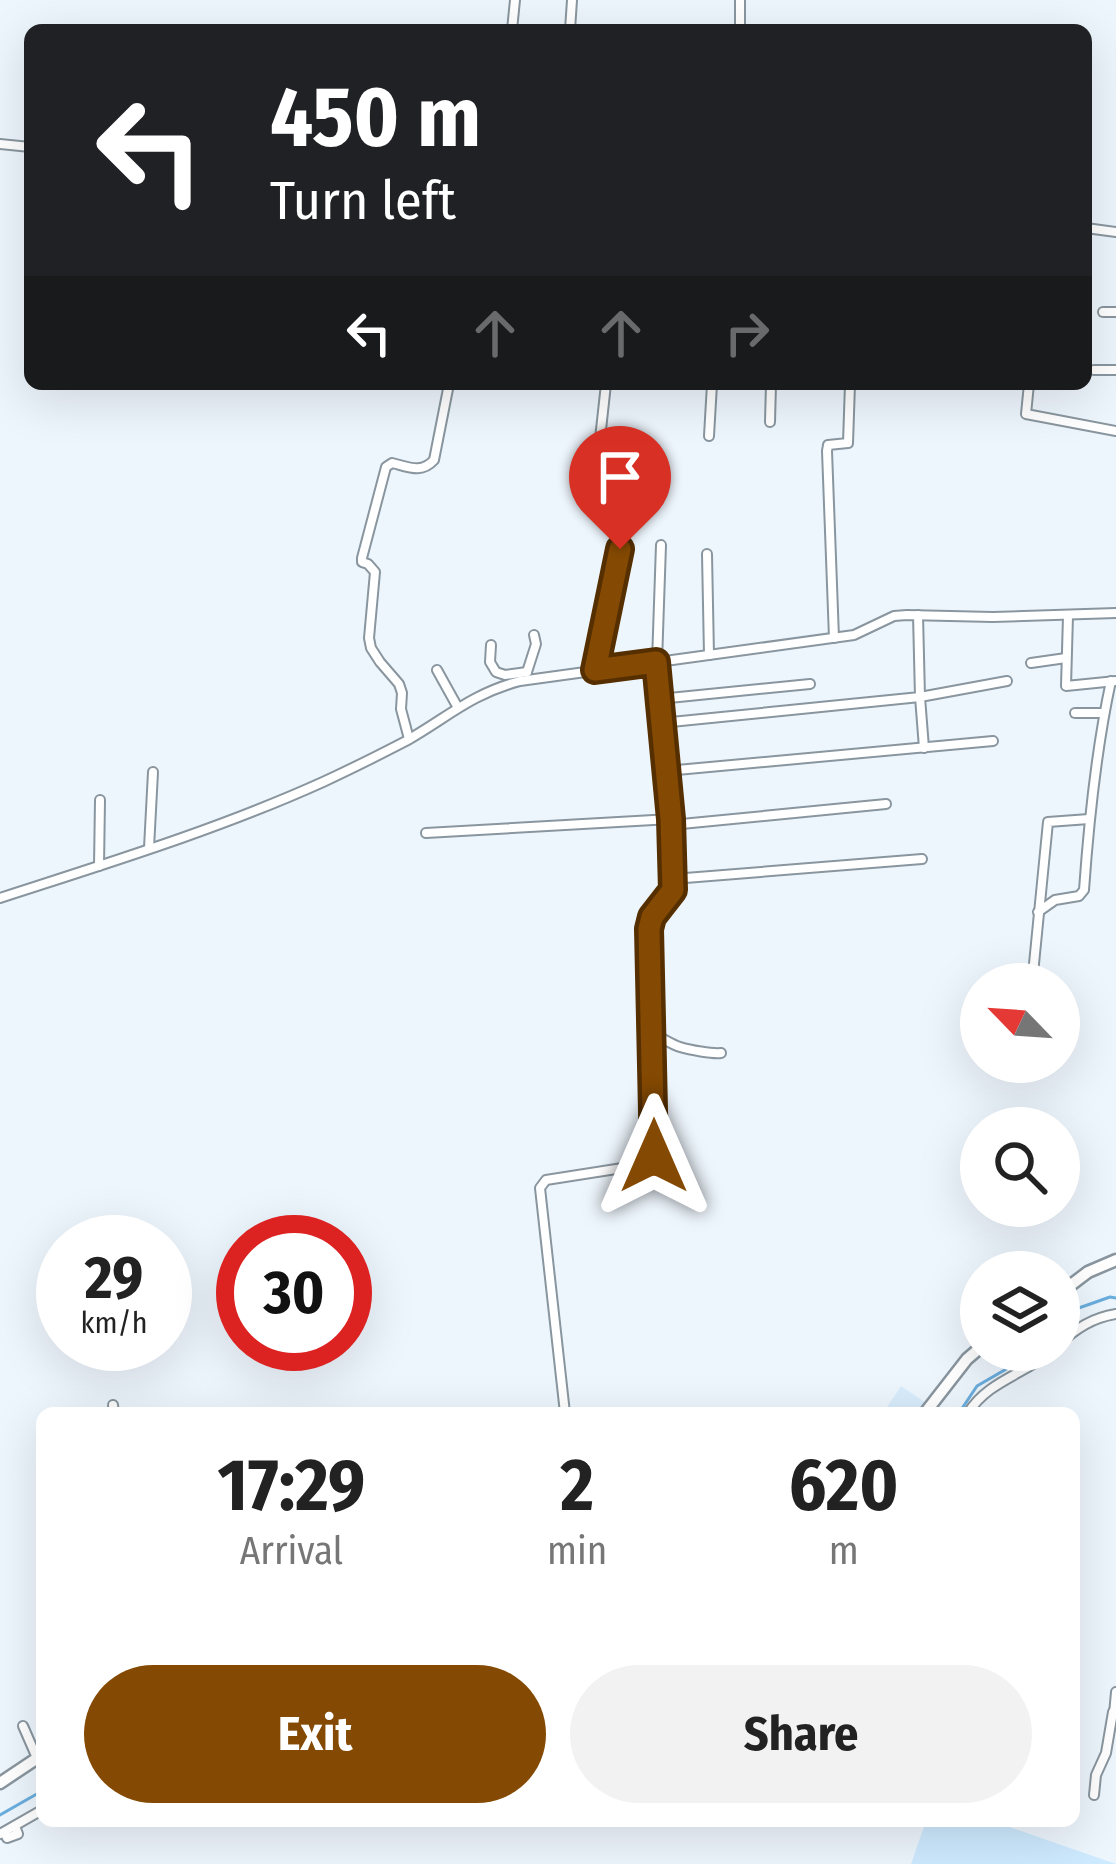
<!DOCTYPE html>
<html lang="en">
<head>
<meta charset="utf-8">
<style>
	:root { --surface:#fff; --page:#f2f2f2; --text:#222; --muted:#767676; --accent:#844902 }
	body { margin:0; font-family:"Fira Sans Condensed",sans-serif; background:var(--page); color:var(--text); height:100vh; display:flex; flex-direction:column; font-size:45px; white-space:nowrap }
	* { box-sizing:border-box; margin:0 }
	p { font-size:39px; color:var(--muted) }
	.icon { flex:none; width:66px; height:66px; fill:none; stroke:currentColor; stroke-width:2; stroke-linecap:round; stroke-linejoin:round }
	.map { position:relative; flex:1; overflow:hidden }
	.sheet { position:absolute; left:36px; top:1407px; width:1044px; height:420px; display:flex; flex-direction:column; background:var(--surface); border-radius:18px; box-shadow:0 12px 48px #0002 }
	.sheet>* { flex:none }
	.hud { position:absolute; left:24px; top:24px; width:1068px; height:366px; border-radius:18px; box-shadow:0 12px 48px #0002; background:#202124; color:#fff; overflow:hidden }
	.needle { width:78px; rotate:295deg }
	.controls { position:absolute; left:960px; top:963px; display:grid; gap:24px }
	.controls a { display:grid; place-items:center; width:120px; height:120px; border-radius:50%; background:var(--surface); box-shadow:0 12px 48px #0002; font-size:60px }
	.speed { position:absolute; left:36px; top:1215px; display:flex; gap:24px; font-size:60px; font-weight:700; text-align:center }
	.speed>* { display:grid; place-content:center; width:156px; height:156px; border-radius:50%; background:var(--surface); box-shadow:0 12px 48px #0002; line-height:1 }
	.speed small { font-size:30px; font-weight:400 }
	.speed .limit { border:18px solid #d22; background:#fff; color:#111 }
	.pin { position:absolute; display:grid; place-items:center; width:102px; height:102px; color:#fff; margin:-123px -51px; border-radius:50% 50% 50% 0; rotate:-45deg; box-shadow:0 0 12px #0007 }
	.pin .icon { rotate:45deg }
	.me { position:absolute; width:132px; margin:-66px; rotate:0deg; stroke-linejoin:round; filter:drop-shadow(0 0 9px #0008) }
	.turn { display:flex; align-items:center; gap:42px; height:252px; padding:0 48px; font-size:54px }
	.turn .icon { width:156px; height:156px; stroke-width:2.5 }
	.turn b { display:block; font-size:84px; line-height:102px }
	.lanes { display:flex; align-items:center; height:114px; padding:0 48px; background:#0003; justify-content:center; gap:60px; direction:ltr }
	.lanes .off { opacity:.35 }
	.eta { display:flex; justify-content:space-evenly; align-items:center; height:204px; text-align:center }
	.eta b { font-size:72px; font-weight:700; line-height:84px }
	.cta { display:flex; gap:24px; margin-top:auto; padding:24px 48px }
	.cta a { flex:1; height:138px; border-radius:72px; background:var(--accent); color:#fff; font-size:48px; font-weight:700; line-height:138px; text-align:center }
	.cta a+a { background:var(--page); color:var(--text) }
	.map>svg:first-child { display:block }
	.built { fill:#d8ecfc }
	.green { fill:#ceeaff }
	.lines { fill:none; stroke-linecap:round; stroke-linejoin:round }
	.stream { stroke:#6aaede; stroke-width:3 }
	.minor-casing { stroke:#89969f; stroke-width:12 }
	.tertiary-casing { stroke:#89969f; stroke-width:15 }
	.minor { stroke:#fff; stroke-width:8 }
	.tertiary { stroke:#fff; stroke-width:10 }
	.route-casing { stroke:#562f01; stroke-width:30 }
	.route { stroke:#844902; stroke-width:21 }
</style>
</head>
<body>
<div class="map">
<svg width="1116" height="1864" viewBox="0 0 1116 1864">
	<rect width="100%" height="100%" fill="#eef6fd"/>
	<!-- built -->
	<path class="built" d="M901 1386 926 1403 920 1413H883Z"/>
	<!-- green -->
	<path class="green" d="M926 1821H992L1116 1864H911Z"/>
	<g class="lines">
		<!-- stream -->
		<g class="stream">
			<path d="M1059 1315 1110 1297 1116 1298"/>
			<path d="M959 1413 977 1386 1039 1350"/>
			<path d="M0 1815 42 1791"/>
		</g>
		<defs>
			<g id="minor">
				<path d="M512 30 515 0"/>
				<path d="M570 30 572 0"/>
				<path d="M740 30V0"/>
				<path d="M0 144 30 147"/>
				<path d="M1086 228 1116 232"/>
				<path d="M1103 312H1116"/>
				<path d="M1094 370H1116"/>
				<path d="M1029 384 1026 414 1116 431"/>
				<path d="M770 422 771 384"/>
				<path d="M709 436 712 384"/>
				<path d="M707 554 709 655"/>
				<path d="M1068 616 1066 686 1116 681"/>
				<path d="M834 638 827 451 828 445 848 443 850 384"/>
				<path d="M491 645 490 662 496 672 505 675 527 672"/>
				<path d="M1031 663 1066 658"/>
				<path d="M437 670 457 706"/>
				<path d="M595 670 637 470 633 464 606 458 599 448 606 384"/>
				<path d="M527 672 536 644 534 635"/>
				<path d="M659 699 810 684"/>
				<path d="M1075 713H1102"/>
				<path d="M661 723 920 697 918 615"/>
				<path d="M409 739 401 709 402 693 399 684 380 662 371 648 369 638 375 572 368 564 362 562V558L386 467 392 463C409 467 421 474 434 460L449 384"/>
				<path d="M924 748 920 697 1007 681"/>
				<path d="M666 771 993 741"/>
				<path d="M671 825 886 804"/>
				<path d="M426 833 671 819"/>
				<path d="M149 848 153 772"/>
				<path d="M99 866 100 800"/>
				<path d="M673 879 922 859"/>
				<path d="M0 898C108 863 219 829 323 782 351 769 379 755 406 741 448 717 471 694 520 681L854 635 894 616 907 615 993 617 1116 613"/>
				<path d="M1038 912 1055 900 1079 896 1084 890C1089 819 1096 750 1111 681"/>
				<path d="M1032 984 1048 822 1089 819"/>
				<path d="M652 1034C662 1037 670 1044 680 1047 690 1050 712 1054 721 1053"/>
				<path d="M1059 1344C1077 1328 1092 1318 1116 1314"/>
				<path d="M113 1405 114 1413"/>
				<path d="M565 1413 540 1188 546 1180 648 1164 654 1156 648 929C652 914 663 909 670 897 674 888 673 877 673 867L657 662 661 545"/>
				<path d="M968 1413C989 1380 1025 1375 1052 1350"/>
				<path d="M1114 1714 1116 1692"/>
				<path d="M23 1726 37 1758"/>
				<path d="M1094 1795 1096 1775 1106 1753 1113 1712"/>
				<path d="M4 1832 7 1838 18 1834 15 1826"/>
				<path d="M0 1834 42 1810"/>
			</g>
			<g id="tertiary">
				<path d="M1059 1294 1088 1272 1116 1260"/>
				<path d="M925 1413 967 1359 981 1347"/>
				<path d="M0 1783 42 1755"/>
			</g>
		</defs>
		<!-- minor casing -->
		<use href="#minor" class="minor-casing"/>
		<!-- tertiary casing -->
		<use href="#tertiary" class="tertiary-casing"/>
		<!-- minor -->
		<use href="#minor" class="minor"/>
		<!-- tertiary -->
		<use href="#tertiary" class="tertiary"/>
	</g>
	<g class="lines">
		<defs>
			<path id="route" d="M620 549 595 670 656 662 671 819 673 890 652 917 649 929 654 1156"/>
		</defs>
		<!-- route casing -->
		<use href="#route" class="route-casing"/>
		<!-- route -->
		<use href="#route" class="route"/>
	</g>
</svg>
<div class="controls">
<a><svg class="needle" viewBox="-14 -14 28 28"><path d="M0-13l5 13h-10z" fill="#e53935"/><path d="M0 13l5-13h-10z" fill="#767676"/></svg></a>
<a><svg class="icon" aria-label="search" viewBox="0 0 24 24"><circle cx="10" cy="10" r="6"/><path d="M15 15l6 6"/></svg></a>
<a><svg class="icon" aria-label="layers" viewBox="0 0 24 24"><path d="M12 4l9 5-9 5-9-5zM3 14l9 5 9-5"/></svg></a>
</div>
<div class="speed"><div>29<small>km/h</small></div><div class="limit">30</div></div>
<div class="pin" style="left:620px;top:549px;background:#d93025"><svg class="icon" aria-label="arrive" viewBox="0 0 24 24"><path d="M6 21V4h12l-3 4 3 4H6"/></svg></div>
<svg class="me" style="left:654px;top:1156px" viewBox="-20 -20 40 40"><path d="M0-17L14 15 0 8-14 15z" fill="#844902" stroke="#fff" stroke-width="4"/></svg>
<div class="hud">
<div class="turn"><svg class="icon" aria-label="left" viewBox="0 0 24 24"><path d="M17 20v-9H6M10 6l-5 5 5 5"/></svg><div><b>450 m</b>Turn left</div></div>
<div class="lanes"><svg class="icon" aria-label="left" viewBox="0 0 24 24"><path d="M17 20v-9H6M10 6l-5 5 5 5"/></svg><svg class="icon off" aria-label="ahead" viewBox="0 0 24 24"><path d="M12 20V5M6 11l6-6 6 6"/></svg><svg class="icon off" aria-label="ahead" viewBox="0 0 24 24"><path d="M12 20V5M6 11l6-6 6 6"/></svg><svg class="icon off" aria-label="right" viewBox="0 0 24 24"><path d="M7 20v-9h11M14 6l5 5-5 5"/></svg></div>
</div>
<section class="sheet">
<div class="eta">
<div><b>17:29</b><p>Arrival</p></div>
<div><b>2</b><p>min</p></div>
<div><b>620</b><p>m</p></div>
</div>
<div class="cta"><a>Exit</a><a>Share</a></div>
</section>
</div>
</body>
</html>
